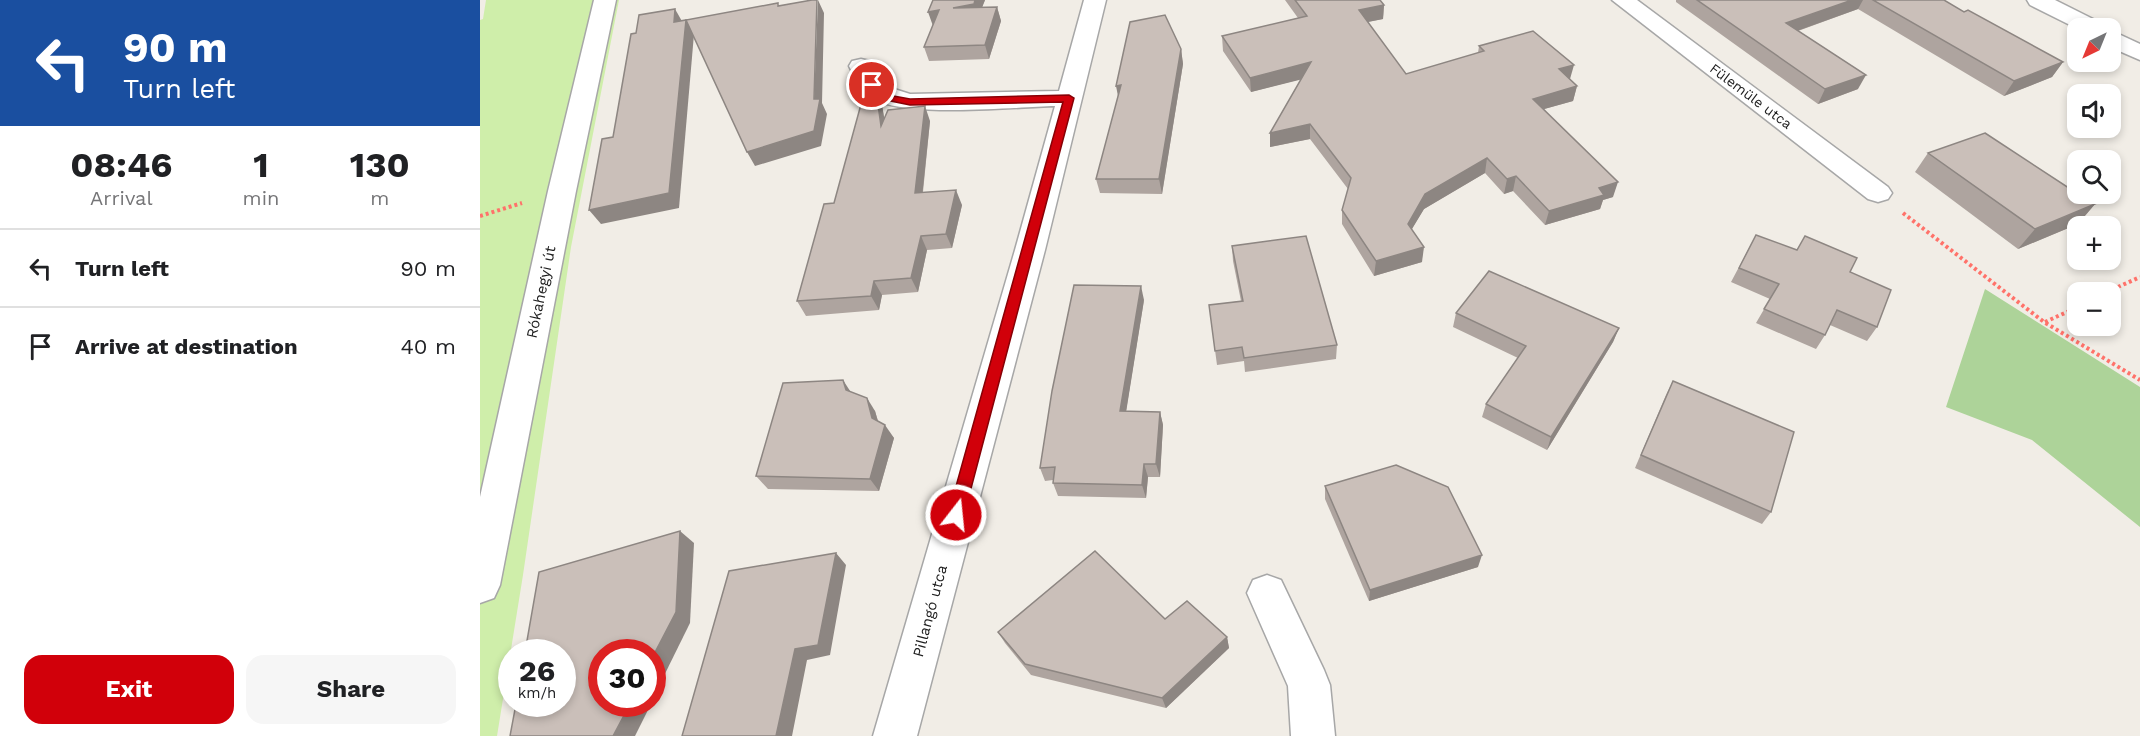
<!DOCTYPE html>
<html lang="en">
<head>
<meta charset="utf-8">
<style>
	:root { --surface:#fff; --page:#f6f6f6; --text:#202124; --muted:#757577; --line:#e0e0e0; --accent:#d1000a }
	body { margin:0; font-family:"Work Sans",sans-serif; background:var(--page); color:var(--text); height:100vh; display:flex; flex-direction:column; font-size:22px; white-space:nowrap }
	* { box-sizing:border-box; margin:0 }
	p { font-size:20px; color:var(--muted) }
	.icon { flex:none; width:33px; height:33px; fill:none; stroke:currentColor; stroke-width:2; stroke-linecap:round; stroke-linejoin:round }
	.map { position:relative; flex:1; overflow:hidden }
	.panel { display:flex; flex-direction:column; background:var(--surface); width:480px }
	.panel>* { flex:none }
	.top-card { background:#1a4fa0; color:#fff; overflow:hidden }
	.needle { width:39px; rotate:223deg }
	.controls { position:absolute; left:1587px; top:18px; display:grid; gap:12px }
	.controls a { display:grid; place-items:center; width:54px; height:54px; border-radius:12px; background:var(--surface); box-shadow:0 3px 9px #0003; font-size:30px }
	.speed { position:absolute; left:18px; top:639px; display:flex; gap:12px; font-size:30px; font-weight:700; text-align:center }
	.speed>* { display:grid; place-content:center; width:78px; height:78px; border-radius:50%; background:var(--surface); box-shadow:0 3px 9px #0003; line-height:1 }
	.speed small { font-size:15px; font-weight:400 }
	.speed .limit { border:9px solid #d22; background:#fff; color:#111 }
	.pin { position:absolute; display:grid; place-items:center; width:51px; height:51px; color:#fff; margin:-26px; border:3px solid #fff; border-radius:50%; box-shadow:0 2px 6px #0007 }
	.me { position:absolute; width:66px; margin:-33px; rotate:16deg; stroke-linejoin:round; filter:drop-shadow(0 0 4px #0008) }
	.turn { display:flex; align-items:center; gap:21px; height:126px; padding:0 24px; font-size:27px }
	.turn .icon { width:78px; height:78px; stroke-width:2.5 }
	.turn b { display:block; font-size:42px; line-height:51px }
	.eta { display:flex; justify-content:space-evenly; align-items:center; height:102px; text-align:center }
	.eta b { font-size:36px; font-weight:700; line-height:42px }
	.cta { display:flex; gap:12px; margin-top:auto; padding:12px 24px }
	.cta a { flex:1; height:69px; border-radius:18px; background:var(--accent); color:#fff; font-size:24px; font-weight:700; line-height:69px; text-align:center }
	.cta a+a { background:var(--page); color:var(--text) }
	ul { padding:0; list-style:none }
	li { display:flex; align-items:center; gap:18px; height:78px; padding:0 24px; border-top:2px solid var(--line) }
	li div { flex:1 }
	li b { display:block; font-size:22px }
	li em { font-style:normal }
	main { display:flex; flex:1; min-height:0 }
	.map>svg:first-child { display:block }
	.grass { fill:#cfeeaa }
	.forest { fill:#add399 }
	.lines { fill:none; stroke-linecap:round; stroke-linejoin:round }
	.minor-casing { stroke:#a7a7a7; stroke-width:3 }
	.path { stroke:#ff726a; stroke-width:4; stroke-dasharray:3 3; stroke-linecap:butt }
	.minor { fill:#fff; fill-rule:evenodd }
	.wall { fill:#aea49f }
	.shaded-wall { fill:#8d8682 }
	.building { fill:#cabfb9; stroke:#8d8682; stroke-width:1.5 }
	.route { fill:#d1000a; stroke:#880006; stroke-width:1.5 }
	.labels { text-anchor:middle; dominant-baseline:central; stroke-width:5; stroke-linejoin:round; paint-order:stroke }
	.far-street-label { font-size:14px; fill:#202020; stroke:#fff }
	.street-label { font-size:15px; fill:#202020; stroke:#fff }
</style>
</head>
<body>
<main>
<section class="panel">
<div class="top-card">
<div class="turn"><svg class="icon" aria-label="left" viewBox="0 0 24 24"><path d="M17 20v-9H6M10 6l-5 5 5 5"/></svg><div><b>90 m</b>Turn left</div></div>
</div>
<div class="eta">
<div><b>08:46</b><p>Arrival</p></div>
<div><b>1</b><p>min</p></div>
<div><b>130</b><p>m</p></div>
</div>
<ul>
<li><svg class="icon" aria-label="left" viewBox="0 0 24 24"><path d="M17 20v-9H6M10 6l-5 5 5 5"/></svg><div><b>Turn left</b></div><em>90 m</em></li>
<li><svg class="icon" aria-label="arrive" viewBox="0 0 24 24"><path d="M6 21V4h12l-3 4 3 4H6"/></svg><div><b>Arrive at destination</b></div><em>40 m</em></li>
</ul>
<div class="cta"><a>Exit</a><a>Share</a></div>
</section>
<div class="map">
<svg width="1660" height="736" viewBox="0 0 1660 736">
	<rect width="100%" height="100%" fill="#f1ede6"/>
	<!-- grass -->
	<path class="grass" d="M6 0H139L91 247 43 575 17 736H0V20L3 19Z"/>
	<!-- forest -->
	<path class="forest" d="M1505 289 1660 387V527L1552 440 1466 407Z"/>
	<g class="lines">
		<defs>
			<g id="minor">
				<path d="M114 0H136L96 191 20 585 14 598 0 603V497L68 191Z"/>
				<path d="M604 0H626L565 250 437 736H393L535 250 575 106C534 107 426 118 394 99 382 93 375 78 369 66L372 61 381 59 390 61 408 87 430 94 579 91Z"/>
				<path d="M1132 0H1157L1408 187 1412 193 1408 199 1398 202 1388 199Z"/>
				<path d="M1547 0H1575L1621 23 1624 28 1598 29 1550 5Z"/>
				<path d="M1630 30 1660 44V60L1630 47Z"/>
				<path d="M787 575 801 580 844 670 850 685 855 736H811L808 686 767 593 773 580Z"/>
			</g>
		</defs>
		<!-- minor casing -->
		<use href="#minor" class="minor-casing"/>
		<!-- path -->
		<g class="path">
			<path d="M1423 213 1564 322 1660 380"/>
			<path d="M0 216 42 203"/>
			<path d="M1627 292 1660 277"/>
			<path d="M1565 322 1598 307"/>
		</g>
		<!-- minor -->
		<use href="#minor" class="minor"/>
	</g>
	<!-- wall -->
	<g class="wall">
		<path d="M453 0H505L502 7H517L521 21 509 59 449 61 444 47 453 25Z"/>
		<path d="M805 0H900L904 5 903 19 887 22 926 74 998 53 999 46 1090 79 1097 86 1093 101 1064 109 1133 197 1123 200 1120 209 1065 225 1033 191 1024 194 1005 173 944 209 931 230 942 262 894 276 862 224V210L868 189 830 139 790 147V133L821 79 771 92 743 51 742 36 818 18Z"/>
		<path d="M1196 0H1464L1484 12 1583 62 1572 77 1524 96 1378 9 1318 31 1378 89 1338 104 1196 2Z"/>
		<path d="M701 49 703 64 682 194 620 193 616 179 638 97Z"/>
		<path d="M396 90 402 105 404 118 450 121 443 192 482 205 472 248 447 250 438 292 402 295 399 310 326 316 317 301Z"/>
		<path d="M1448 153 1615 204 1598 224 1538 249 1435 172Z"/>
		<path d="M1276 235 1370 272 1397 327 1387 341 1350 325 1345 335 1336 349 1276 323 1290 299 1251 282Z"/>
		<path d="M752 246 857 345 856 359 765 372 764 361 737 365 729 305 761 301 753 261Z"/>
		<path d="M664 300 646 411 680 412 683 425 680 477H668L666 498 578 496 573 483V480L565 481 560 468Z"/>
		<path d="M976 313 1139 328 1133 342 1067 450 1002 417 1006 404 1038 358 973 327Z"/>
		<path d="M1193 381 1291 512 1282 524 1155 468 1186 395Z"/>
		<path d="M371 392 395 411 398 421 414 438 399 491 288 489 276 476Z"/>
		<path d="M845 486 998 567 889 601 845 499Z"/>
		<path d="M685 619 747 637 749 648 686 708 551 675 525 643 518 632Z"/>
	</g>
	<!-- shaded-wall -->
	<g class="shaded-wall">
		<path d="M338 0 344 13 342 103 347 114 341 146 275 166 267 152 334 99Z"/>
		<path d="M495 0H505L498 18 473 8Z"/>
		<path d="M1372 0H1383L1378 9 1300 37 1306 23Z"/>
		<path d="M904 5 903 19 878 24 879 10Z"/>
		<path d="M517 7 521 21 509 59 505 45Z"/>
		<path d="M195 9 203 23 194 22Z"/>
		<path d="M459 10 453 26 448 12Z"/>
		<path d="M206 20 214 34 199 208 121 224 109 210Z"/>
		<path d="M701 49 703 64 682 194 679 179Z"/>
		<path d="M831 62V77L771 92 770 78Z"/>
		<path d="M1583 62 1572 77 1524 96 1534 81Z"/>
		<path d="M1094 65 1090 79 1076 84 1079 69Z"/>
		<path d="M1386 75 1378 89 1338 104 1345 89Z"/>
		<path d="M641 85 639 101 636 86Z"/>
		<path d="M1097 86 1093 101 1050 113 1053 99Z"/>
		<path d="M396 90 402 105 408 140 401 126Z"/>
		<path d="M445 106 450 121 441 207 435 193Z"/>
		<path d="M830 124V139L790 147V133Z"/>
		<path d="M1007 158 1005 173 944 209 926 239 928 224 945 194Z"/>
		<path d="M1036 176 1033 191 1024 194 1027 179Z"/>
		<path d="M1138 182 1133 197 1123 200 1120 209 1065 225 1069 211 1119 188Z"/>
		<path d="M476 190 482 205 472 248 466 234Z"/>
		<path d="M1615 204 1598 224 1538 249 1555 229Z"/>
		<path d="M441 236 447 250 438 292 431 278Z"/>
		<path d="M944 247 942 262 894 276 896 261Z"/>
		<path d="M394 281 402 295 399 310 391 296Z"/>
		<path d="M661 286 664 300 644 425 640 411Z"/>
		<path d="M1139 328 1133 342 1067 450 1071 437Z"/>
		<path d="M363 380 372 394 366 390Z"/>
		<path d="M387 398 395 411 401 432 392 418Z"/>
		<path d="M680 412 683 425 680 477 676 464Z"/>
		<path d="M405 425 414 438 399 491 390 479Z"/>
		<path d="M664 464 668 477 666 498 662 485Z"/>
		<path d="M200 531 214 543 210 623 172 700V658Z"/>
		<path d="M356 553 366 565 350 655 327 660 312 736H296L315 649Z"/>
		<path d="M1002 555 998 567 889 601 890 590Z"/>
		<path d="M747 637 749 648 686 708 682 698Z"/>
		<path d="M150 704H171L155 736H133Z"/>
	</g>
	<!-- building -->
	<g class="building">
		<path d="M332 0H337L334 99H340L334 131 267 152 206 20 298 3V6Z"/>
		<path d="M453 0H495L494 4 473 8 517 7 505 45 444 47 459 10 448 12Z"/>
		<path d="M815 0H900L904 5 879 10 926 74 1004 51 999 46 1053 31 1094 65 1079 69 1097 86 1053 99 1138 182 1119 188 1124 195 1069 211 1036 176 1027 179 1007 158 945 194 928 224 944 247 896 261 862 210 871 178 830 124 790 133 831 62 770 78 742 36 827 16Z"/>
		<path d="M1217 0H1372L1306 23 1386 75 1345 89Z"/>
		<path d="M1393 0H1464L1484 12 1488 10 1583 62 1534 81Z"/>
		<path d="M195 9 194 22 206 20 189 193 109 210 122 139 133 137 151 34 156 33 159 15Z"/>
		<path d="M685 15 701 49 679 179H616L641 85 636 86 650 22Z"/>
		<path d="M386 86 396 90 401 126 408 110 445 106 435 193 476 190 466 234 441 236 431 278 394 281 391 296 317 301 344 204 354 203Z"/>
		<path d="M1505 133 1598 194 1615 204 1555 229 1448 153Z"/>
		<path d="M1276 235 1317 250 1325 236 1377 258 1370 272 1411 290 1397 327 1357 310 1345 335 1284 309 1299 284 1259 268Z"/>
		<path d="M826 236 857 345 764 358 762 347 735 351 729 305 763 301 752 246Z"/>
		<path d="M1009 271 1139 328 1071 437 1006 404 1046 346 976 313Z"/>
		<path d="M594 285 661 286 640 411 680 412 676 464H664L662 485 573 483 575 467 560 468 572 391Z"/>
		<path d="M363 380 366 390 387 398 392 418 405 425 390 479 276 476 303 383Z"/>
		<path d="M1193 381 1314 432 1291 512 1161 455Z"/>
		<path d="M916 465 968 487 1002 555 890 590 845 486Z"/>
		<path d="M200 531 196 612 172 658V652H122V704H150L133 736H30L36 704H82V652H45L59 572Z"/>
		<path d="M615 551 685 619 707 601 747 637 682 698 545 664 518 632Z"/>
		<path d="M356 553 338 645 315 649 296 736H202L249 571Z"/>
	</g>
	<!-- route -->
	<path class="route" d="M388 83H395L408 95 430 99 589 95 594 98 484 515 482 520 476 522 471 520 468 515 583 102 430 105 401 99 388 87Z"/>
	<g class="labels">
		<!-- far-street labels -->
		<g class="far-street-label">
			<text transform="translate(1271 96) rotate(37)">Fülemüle utca</text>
		</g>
		<!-- street labels -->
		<g class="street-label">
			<text transform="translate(61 292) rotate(-78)">Rókahegyi út</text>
			<text transform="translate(450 611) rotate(-75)">Pillangó utca</text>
		</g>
	</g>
</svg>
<div class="controls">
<a><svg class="needle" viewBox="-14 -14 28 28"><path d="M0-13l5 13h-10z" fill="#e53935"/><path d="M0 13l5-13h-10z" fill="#757577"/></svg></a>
<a><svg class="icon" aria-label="sound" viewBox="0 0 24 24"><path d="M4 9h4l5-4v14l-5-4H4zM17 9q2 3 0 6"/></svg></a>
<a><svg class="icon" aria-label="search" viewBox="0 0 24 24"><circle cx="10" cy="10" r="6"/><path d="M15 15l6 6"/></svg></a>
<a>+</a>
<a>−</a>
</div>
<div class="speed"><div>26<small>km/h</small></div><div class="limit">30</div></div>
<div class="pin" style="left:392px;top:85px;background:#d93025"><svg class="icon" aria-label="arrive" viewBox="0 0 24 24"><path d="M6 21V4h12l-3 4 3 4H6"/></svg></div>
<svg class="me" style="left:476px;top:515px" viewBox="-20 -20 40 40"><circle r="17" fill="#d1000a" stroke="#fff" stroke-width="3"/><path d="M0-11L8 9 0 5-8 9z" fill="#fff"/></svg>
</div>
</main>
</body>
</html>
